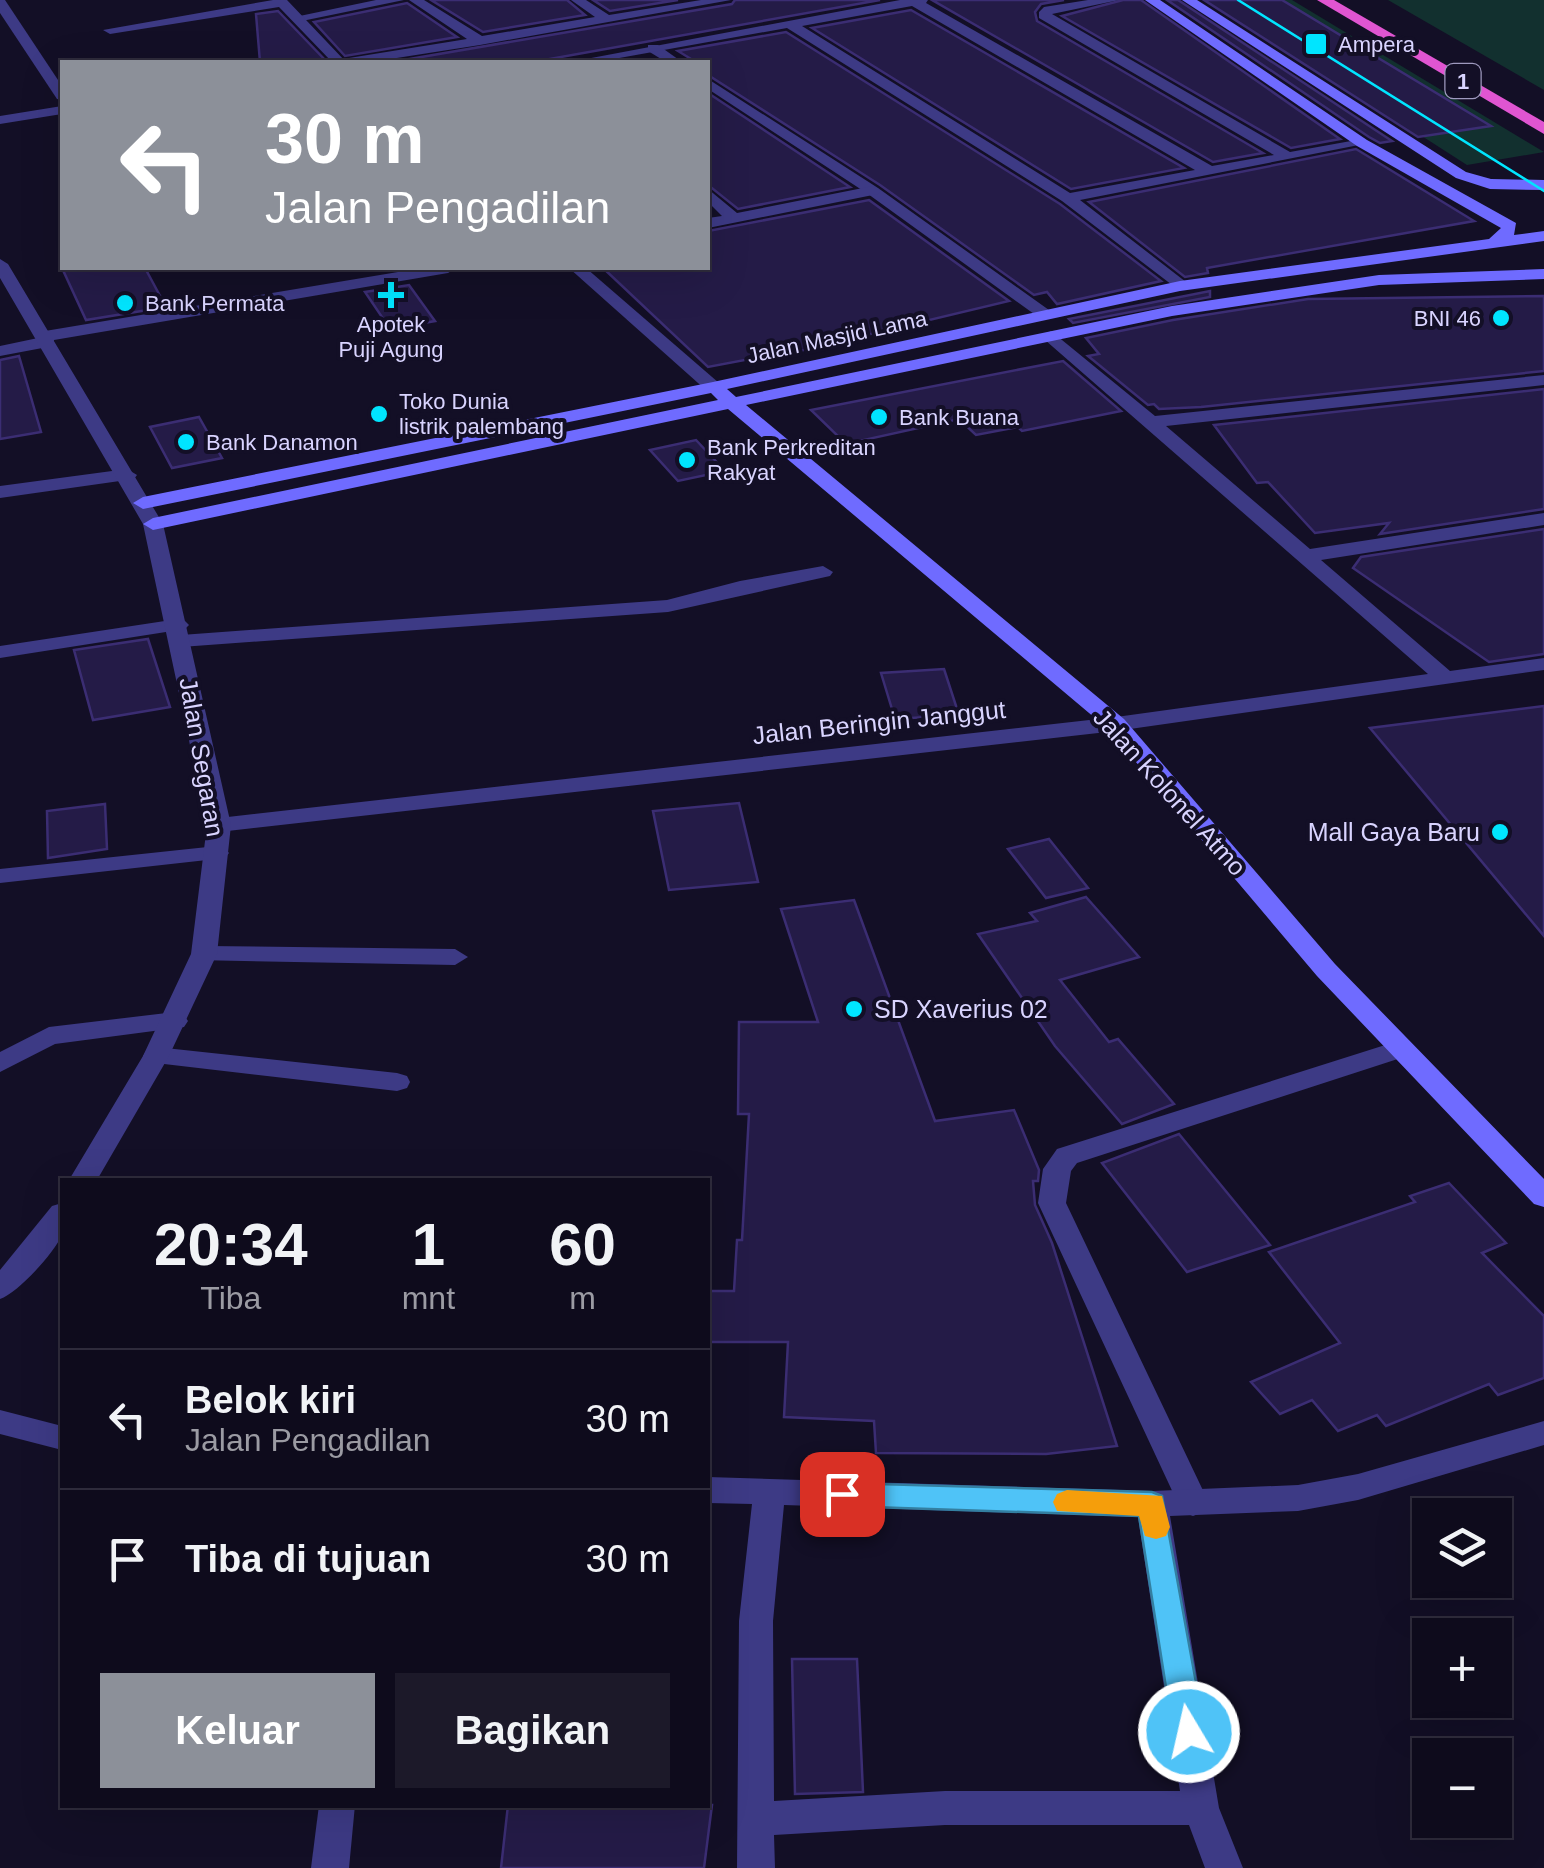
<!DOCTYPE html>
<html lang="id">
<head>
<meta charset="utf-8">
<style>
	:root { --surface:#0e0b1c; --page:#1c1929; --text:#f1f3f6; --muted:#9b9ba3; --line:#2e2b3b; --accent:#8c9099 }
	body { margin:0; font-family:Helvetica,sans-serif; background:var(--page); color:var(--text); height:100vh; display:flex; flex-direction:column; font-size:38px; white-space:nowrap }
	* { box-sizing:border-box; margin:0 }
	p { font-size:32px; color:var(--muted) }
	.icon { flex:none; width:55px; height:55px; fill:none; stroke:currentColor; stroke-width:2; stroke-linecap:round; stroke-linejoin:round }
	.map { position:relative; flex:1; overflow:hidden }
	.sheet { position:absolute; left:60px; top:1178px; width:650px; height:630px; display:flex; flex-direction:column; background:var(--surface); border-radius:0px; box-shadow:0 10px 40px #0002,0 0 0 2px var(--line) }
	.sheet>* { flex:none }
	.guide { position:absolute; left:60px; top:60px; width:650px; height:210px; border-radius:0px; box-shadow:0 10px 40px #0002,0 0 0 2px var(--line); background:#8c9099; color:#fff; overflow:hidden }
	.buttons { position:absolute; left:1412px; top:1498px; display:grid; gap:20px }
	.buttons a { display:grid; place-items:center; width:100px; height:100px; border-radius:0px; background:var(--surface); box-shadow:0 10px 40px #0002,0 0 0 2px var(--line); font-size:50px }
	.pin { position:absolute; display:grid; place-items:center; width:85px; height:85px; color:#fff; margin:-42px; border-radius:20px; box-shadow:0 5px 15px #0006 }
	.me { position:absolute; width:110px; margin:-55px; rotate:351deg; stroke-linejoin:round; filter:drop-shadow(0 0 8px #0008) }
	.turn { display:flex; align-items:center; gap:35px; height:210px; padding:0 40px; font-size:45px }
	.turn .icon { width:130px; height:130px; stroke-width:2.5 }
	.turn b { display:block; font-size:70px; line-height:85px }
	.eta { display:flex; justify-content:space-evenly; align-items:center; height:170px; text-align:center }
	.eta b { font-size:60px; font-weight:700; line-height:70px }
	.cta { display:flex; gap:20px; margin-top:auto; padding:20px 40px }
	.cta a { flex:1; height:115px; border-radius:0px; background:var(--accent); color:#fff; font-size:40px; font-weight:700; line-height:115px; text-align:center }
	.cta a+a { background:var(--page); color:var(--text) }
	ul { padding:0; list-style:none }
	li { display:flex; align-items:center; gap:30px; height:140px; padding:0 40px; border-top:2px solid var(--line) }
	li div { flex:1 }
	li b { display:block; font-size:38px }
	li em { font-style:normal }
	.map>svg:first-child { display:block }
	.green { fill:#12302f }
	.building { fill:#241b47; stroke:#3b2d73; stroke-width:2.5 }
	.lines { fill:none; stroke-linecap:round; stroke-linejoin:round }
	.service { fill:#3d3a85; fill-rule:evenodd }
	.minor { fill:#3d3a85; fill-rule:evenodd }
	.tertiary { fill:#3d3a85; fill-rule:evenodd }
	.secondary { fill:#6f6bff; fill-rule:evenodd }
	.trunk { fill:#e055d1; fill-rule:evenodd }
	.tram { stroke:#00e5ff; stroke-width:2.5 }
	.route { fill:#4fc3f7; stroke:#337fa1; stroke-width:2.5 }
	.slow { fill:#f59e0b }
	.poi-dot { fill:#00e5ff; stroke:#130f26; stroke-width:4 }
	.labels { text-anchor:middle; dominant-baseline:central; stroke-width:8; stroke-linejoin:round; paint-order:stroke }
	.far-poi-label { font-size:22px; fill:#d9d4ff; stroke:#130f26; text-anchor:start }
	.shield { fill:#130f26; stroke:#9e99be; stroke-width:2.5 }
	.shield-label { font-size:22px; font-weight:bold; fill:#d9d4ff }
	.far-street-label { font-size:22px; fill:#d9d4ff; stroke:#130f26 }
	.street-label { font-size:25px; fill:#d9d4ff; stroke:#130f26 }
	.poi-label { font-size:25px; fill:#d9d4ff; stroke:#130f26; text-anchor:end }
</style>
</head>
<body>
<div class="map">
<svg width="1544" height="1868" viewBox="0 0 1544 1868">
	<rect width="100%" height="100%" fill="#130f26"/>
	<!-- green -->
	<g class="green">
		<path d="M1210 0H1292L1544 152 1467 165Z"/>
		<path d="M1388 0H1544V90Z"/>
	</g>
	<!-- building -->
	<g class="building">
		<path d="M431 0H567L585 15 483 32Z"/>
		<path d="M593 0H678L610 11Z"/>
		<path d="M735 0H880L533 62H392L732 4Z"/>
		<path d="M932 0H1064L1041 4 1035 12 1037 21 1263 153 1213 162Z"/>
		<path d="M1123 0H1141L1340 139 1291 148 1062 16Z"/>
		<path d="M1167 0H1178L1392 141 1380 143 1369 137Z"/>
		<path d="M1204 0H1282L1491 126 1418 137Z"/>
		<path d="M407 3 457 37 345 56 314 22Z"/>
		<path d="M911 10 1184 168 1071 189 812 28Z"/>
		<path d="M278 11 327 62H260L256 14Z"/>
		<path d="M786 32 1060 204 1161 281 1057 304 1047 292 1034 295 880 185 708 75V62H696L678 51Z"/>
		<path d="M708 93 850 187 738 209 708 185Z"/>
		<path d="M1356 149 1474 221 1207 268 1208 273 1185 277 1089 202Z"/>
		<path d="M869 200 1009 301 758 361 755 358 708 367 603 268H708V231Z"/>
		<path d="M62 268H145L166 307 86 320Z"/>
		<path d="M409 285 435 321 390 329 365 292Z"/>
		<path d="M1210 291V297L1073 323 1069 319Z"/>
		<path d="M1544 296V371L1201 407 1159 409 1154 404 1148 405 1088 356 1099 354 1086 338 1173 320 1308 299Z"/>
		<path d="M19 356 41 432 0 439V360Z"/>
		<path d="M1063 361 1121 411 1022 431 1018 427 976 435 959 419 846 444 811 410Z"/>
		<path d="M1544 389V509L1380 534 1389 523 1315 533 1268 482 1257 483 1214 425Z"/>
		<path d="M199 417 222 458 172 468 150 427Z"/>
		<path d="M696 440 725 471 678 481 650 450Z"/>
		<path d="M1544 529V654L1489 662 1353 568 1361 557Z"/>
		<path d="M148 639 170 707 93 720 74 650Z"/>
		<path d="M944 669 959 715 895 719 881 673Z"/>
		<path d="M1544 706V936L1370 728Z"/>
		<path d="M739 803 758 882 669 890 653 811Z"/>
		<path d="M105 804 107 849 48 858 47 811Z"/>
		<path d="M1049 839 1088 888 1046 898 1008 849Z"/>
		<path d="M1086 897 1139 957 1060 980 1109 1042 1118 1039 1174 1104 1122 1124 1055 1046 978 934 1037 921 1030 913Z"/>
		<path d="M854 900 935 1121 1014 1110 1039 1170 1038 1181H1033L1035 1205 1052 1243 1117 1446 1046 1454 876 1453 874 1421 784 1417 788 1342H708V1291H734L737 1240H742L749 1114H738L739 1022H818L781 909Z"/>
		<path d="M1179 1134 1270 1245 1187 1272 1102 1163Z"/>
		<path d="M1449 1183 1506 1243 1482 1253 1544 1316V1378L1498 1395 1489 1384 1386 1426 1377 1415 1338 1431 1312 1400 1280 1414 1251 1382 1340 1343 1269 1252 1415 1202 1410 1196Z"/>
		<path d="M792 1659H857L863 1792 795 1794Z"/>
		<path d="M508 1805H712L704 1868H501Z"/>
	</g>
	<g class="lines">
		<!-- service -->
		<g class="service">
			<path d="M376 0H404L297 22 290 18Z"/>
			<path d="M409 0H424L482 36 595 17 571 0H586L609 15 701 0H731L480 45 371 62H342L349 58 467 39Z"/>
			<path d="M648 45H658L682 62H666L648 51Z"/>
			<path d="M708 79 878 188 1056 315 1041 319 868 194 708 89Z"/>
			<path d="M1401 1040 1410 1043 1414 1049 1410 1055 1077 1163 1071 1171 1066 1203 1209 1503 1204 1512 1193 1516 1182 1512 1038 1203 1043 1169 1057 1149Z"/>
		</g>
		<!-- minor -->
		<g class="minor">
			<path d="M0 0H5L62 86V100L57 99 0 13Z"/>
			<path d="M273 0H287L346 62H332L279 7 110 34 103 30Z"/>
			<path d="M900 0H928L926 3 1212 166 1274 155 1039 18V12L1044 7 1088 0H1119L1052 14 1290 152 1362 139 1369 143 1080 200 1186 282 1188 286 1180 291 1062 201 787 28 597 62H570ZM912 6 1195 170 1070 193 802 26Z"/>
			<path d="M62 106V114L0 124V116Z"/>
			<path d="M873 186 881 191 878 194 708 228V218L722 216 708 202V189L737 213Z"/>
			<path d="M422 268H456L448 273 54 340 53 346 0 356V346L38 338 39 332 45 331Z"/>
			<path d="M569 268H586L719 383V391H707Z"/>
			<path d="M1051 331 1155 416 1544 375V385L1166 426 1310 549 1544 513V525L1321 560 1450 671 1544 658V670L1116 731 219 832 207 825 219 818 1116 717 1428 674 1045 340 1042 336Z"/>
			<path d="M127 469 137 475 134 479 0 498V486Z"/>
			<path d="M823 566 833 572 830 576 668 612 181 647 170 641 181 635 667 600 740 581Z"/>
			<path d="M178 619 185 621 189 625 185 629 0 658V646Z"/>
			<path d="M217 846 225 848 229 853 225 858 0 883V869Z"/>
			<path d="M204 946 455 949 468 957 455 965 195 960 191 954Z"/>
			<path d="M175 1012 184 1015 188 1021 184 1027 55 1044 0 1072V1052L49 1027Z"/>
			<path d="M156 1047 397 1073 407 1076 410 1082 407 1088 397 1091 147 1062 143 1056 147 1050Z"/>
			<path d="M0 1410 62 1426V1450L0 1434Z"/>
			<path d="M1544 1421V1445L1358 1500 1298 1511 1170 1516 1219 1808 1243 1868H1205L1189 1825H945L774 1835 775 1868H737L739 1621 752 1504 708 1503V1477L1152 1491 1298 1485 1358 1474ZM784 1505 1138 1517 1180 1791H945L774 1801 773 1621Z"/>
			<path d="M319 1805H355L349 1868H311Z"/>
		</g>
		<!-- tertiary -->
		<g class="tertiary">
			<path d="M0 259 8 264 163 524 231 825 217 954 169 1056 97 1180H69L143 1056 191 954 207 825 143 524 0 278Z"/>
			<path d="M62 1203C63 1211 65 1226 62 1235 54 1253 18 1293 0 1299V1270L52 1206Z"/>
		</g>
		<!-- secondary -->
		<g class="secondary">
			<path d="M1145 0H1160L1367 140 1516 223 1514 235 1544 231V241L1180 291 727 389 736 397 1172 306 1379 275 1544 269V279L1379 285 1172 316 746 405 1124 719 1335 964 1544 1179V1207L1534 1204 1317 976 1108 729 728 409 153 530 143 524 153 518 718 400 711 393 143 509 133 503 143 497 713 382 1180 281 1489 239 1501 228 1357 146Z"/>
			<path d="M1182 0H1197L1466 172 1491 179 1544 180V190L1490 189 1456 178Z"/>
		</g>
		<!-- trunk -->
		<path class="trunk" d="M1317 0H1334L1544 122V134Z"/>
		<!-- tram -->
		<path class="tram" d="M1238 0 1544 191"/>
	</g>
	<!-- route -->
	<path class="route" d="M842 1483 1152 1492 1162 1496 1205 1732 1200 1742 1189 1746 1177 1742 1173 1732 1139 1516 842 1506 832 1503 828 1494 832 1486Z"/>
	<!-- slow -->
	<path class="slow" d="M1067 1490 1162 1496 1170 1527 1166 1536 1156 1539 1145 1536 1139 1516 1057 1511 1053 1502 1057 1494Z"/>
	<!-- markers -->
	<g class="poi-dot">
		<rect x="1304" y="32" width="24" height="24" rx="5"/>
		<path d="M386 280h10v10h10v10h-10v10h-10v-10h-10v-10h10z"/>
		<circle cx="125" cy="303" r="10"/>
		<circle cx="1501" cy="318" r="10"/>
		<circle cx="379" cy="414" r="10"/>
		<circle cx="879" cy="417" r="10"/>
		<circle cx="186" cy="442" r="10"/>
		<circle cx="687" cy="460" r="10"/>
		<circle cx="1500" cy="832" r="10"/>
		<circle cx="854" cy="1009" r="10"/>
	</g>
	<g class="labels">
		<!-- far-poi labels -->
		<g class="far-poi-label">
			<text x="1338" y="44">Ampera</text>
			<text x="145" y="303">Bank Permata</text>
			<text x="1481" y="318" text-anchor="end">BNI 46</text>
			<text x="391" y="324" text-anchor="middle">Apotek<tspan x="391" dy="25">Puji Agung</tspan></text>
			<text x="399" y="401">Toko Dunia<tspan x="399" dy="25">listrik palembang</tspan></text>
			<text x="899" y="417">Bank Buana</text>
			<text x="206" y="442">Bank Danamon</text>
			<text x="707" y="447">Bank Perkreditan<tspan x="707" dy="25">Rakyat</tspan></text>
		</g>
		<!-- shield labels -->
		<rect class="shield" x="1445.5" y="64" width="35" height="34" rx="8"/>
		<g class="shield-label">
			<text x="1463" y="81">1</text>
		</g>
		<!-- far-street labels -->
		<g class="far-street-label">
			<text transform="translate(837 337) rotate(-12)">Jalan Masjid Lama</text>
		</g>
		<!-- street labels -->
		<g class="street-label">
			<text transform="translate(879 722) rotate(-6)">Jalan Beringin Janggut</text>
			<text transform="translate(202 757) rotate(80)">Jalan Segaran</text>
			<text transform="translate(1170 792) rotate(48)">Jalan Kolonel Atmo</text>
		</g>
		<!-- poi labels -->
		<g class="poi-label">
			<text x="1480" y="832">Mall Gaya Baru</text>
			<text x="874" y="1009" text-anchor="start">SD Xaverius 02</text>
		</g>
	</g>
</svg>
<div class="buttons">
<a><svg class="icon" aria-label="layers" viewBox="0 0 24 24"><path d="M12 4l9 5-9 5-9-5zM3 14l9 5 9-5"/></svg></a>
<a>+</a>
<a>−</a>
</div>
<div class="pin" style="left:842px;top:1494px;background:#d93025"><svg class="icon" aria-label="arrive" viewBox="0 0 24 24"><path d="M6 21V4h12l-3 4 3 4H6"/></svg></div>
<svg class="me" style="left:1189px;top:1732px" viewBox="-20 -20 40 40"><circle r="17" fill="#4fc3f7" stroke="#fff" stroke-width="3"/><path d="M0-11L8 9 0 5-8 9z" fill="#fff"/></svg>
<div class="guide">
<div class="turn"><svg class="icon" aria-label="left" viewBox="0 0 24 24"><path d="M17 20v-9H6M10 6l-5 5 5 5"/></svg><div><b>30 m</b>Jalan Pengadilan</div></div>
</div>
<section class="sheet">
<div class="eta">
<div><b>20:34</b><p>Tiba</p></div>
<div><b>1</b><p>mnt</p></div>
<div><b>60</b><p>m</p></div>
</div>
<ul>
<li><svg class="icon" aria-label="left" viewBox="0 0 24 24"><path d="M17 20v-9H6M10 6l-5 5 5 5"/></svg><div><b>Belok kiri</b><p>Jalan Pengadilan</p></div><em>30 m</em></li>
<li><svg class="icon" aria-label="arrive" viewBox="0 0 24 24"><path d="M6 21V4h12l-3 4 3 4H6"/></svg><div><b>Tiba di tujuan</b></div><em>30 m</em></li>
</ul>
<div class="cta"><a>Keluar</a><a>Bagikan</a></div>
</section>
</div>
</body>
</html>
